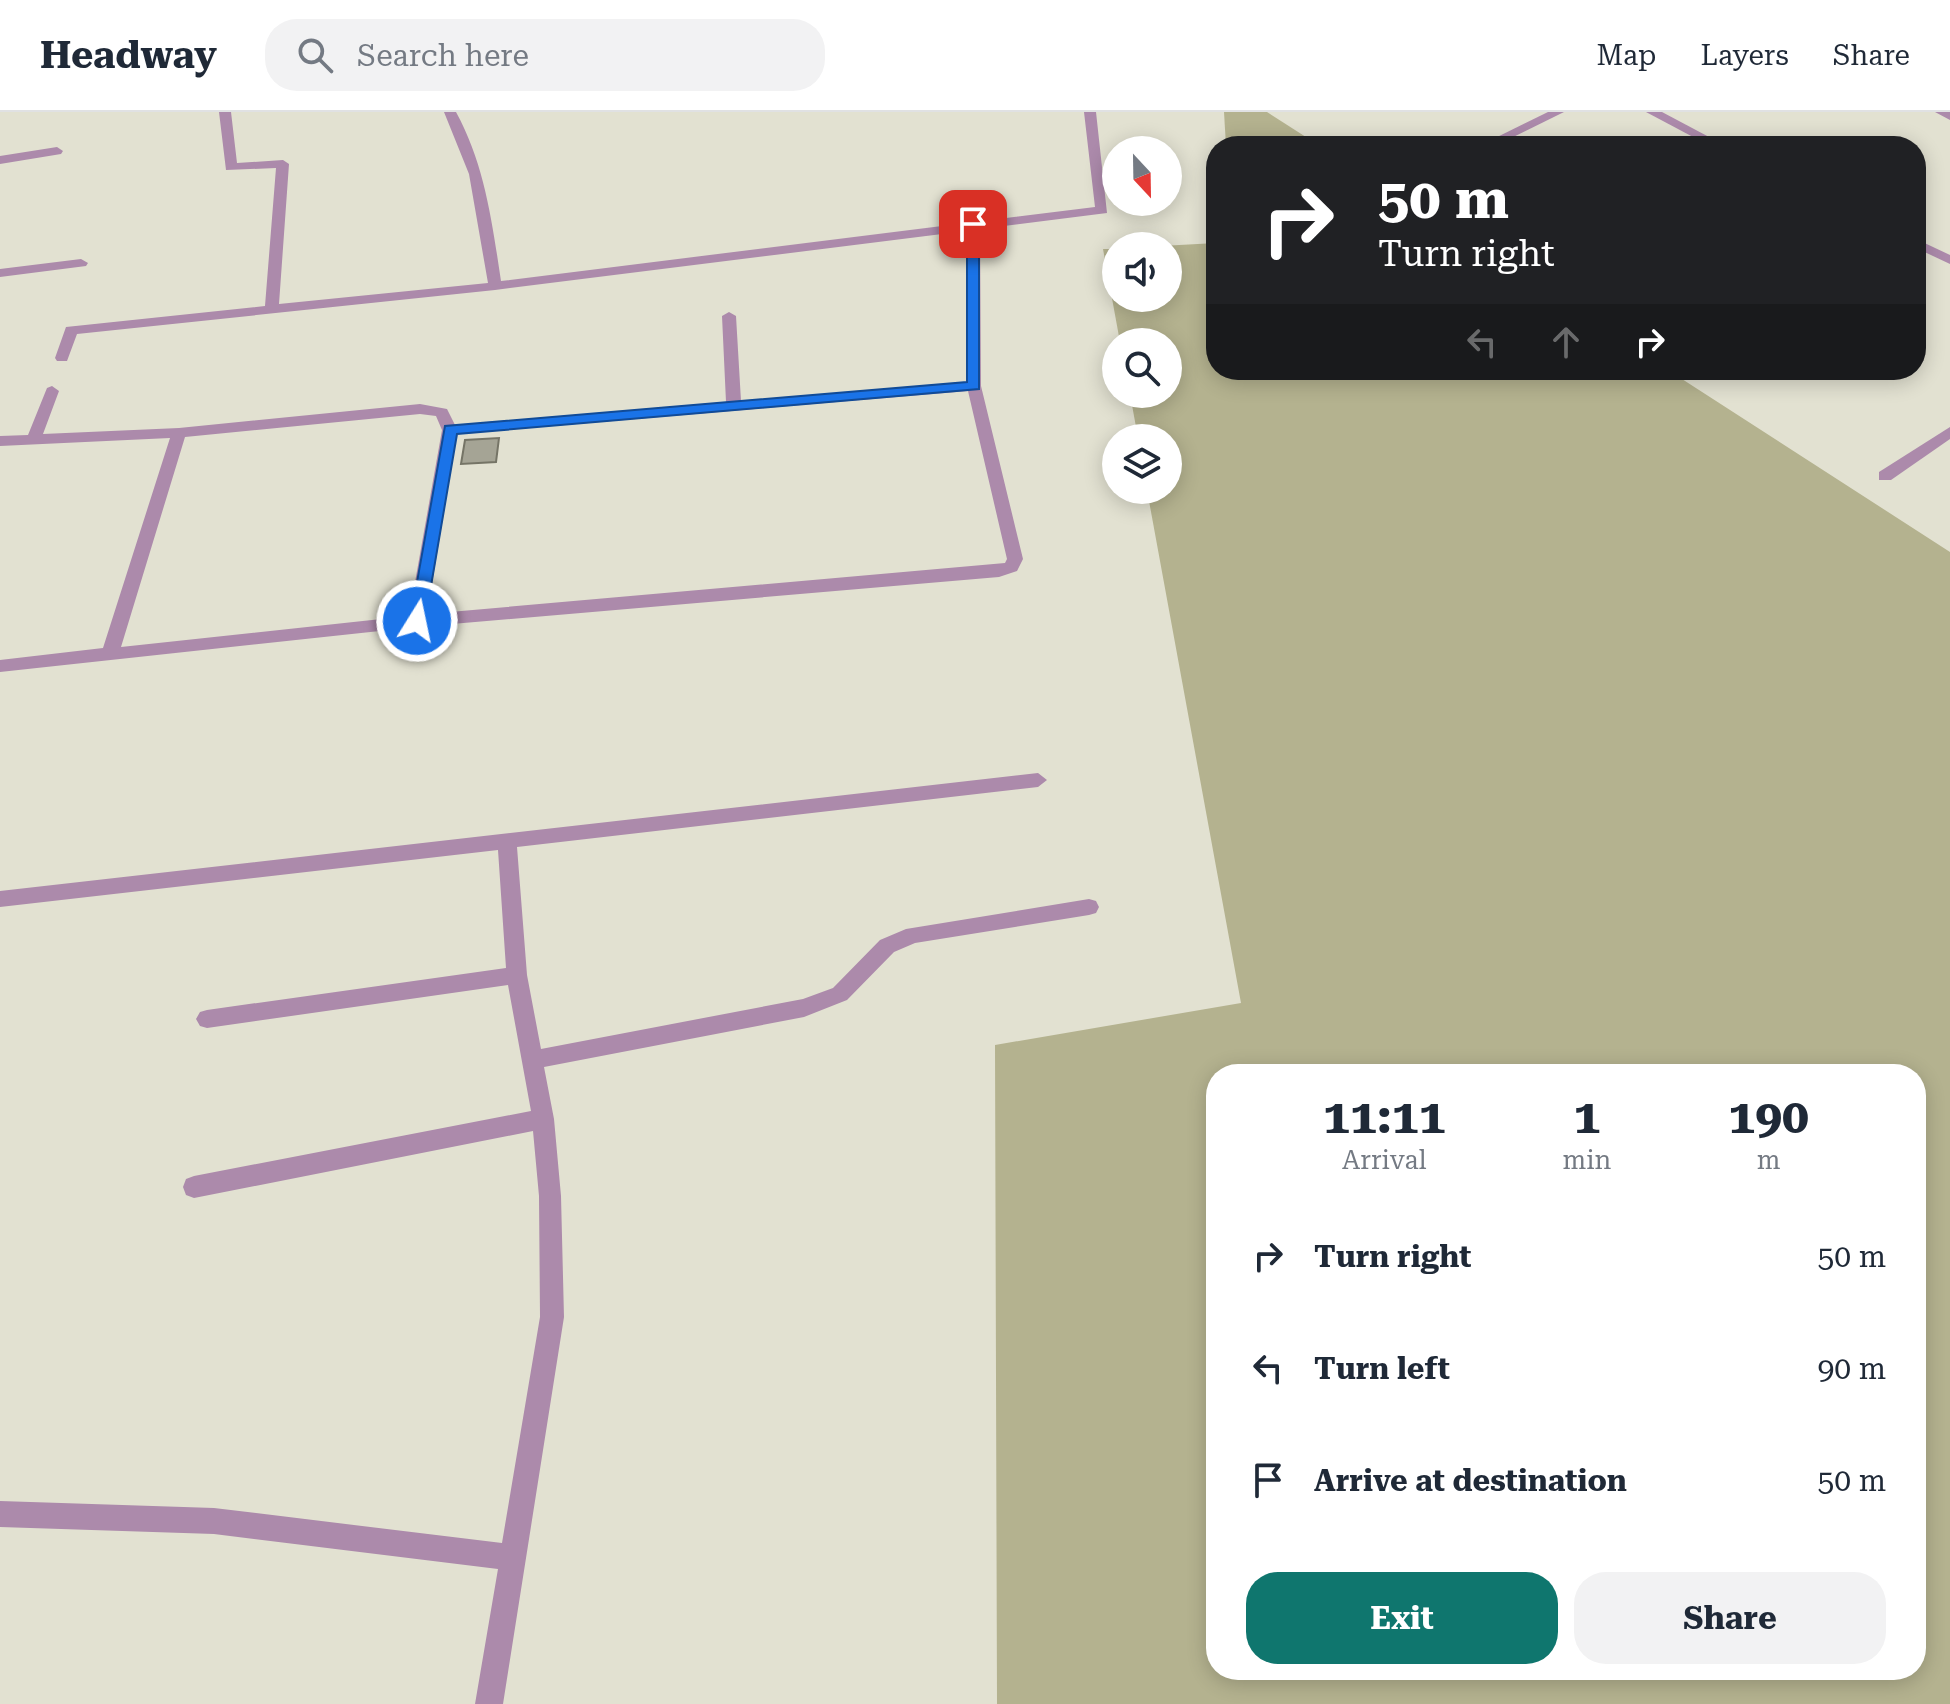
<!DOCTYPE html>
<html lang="en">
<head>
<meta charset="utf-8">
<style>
	:root { --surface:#fff; --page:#f2f2f3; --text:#1f2937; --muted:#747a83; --line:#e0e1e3; --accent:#0f766e }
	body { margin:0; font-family:"Roboto Serif",serif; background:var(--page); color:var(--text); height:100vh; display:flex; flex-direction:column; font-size:30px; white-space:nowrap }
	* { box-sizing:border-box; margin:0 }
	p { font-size:26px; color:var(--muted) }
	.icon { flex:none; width:44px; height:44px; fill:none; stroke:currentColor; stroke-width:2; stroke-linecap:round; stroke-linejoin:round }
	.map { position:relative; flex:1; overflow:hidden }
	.details { position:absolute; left:1206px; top:952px; width:720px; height:616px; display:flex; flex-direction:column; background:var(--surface); border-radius:32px; box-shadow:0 4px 20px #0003 }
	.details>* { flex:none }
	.guide { position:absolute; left:1206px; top:24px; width:720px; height:244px; border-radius:32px; box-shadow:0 4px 20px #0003; background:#202124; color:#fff; overflow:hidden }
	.needle { width:52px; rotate:158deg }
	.fabs { position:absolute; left:1102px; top:24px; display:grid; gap:16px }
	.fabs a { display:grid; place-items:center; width:80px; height:80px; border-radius:50%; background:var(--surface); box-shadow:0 4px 20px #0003; font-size:40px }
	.pin { position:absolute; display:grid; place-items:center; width:68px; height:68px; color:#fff; margin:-34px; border-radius:16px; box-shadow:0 4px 12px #0006 }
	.me { position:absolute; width:88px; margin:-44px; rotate:10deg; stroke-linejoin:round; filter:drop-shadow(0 0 6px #0008) }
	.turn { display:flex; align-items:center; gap:28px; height:168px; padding:0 40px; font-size:36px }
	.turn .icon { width:104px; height:104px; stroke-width:2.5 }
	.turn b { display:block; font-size:56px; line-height:68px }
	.lanes { display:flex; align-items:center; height:76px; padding:0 40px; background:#0003; justify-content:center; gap:40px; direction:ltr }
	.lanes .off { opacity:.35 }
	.eta { display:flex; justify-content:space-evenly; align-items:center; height:136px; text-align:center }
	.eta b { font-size:48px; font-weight:700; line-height:56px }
	.primary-button { display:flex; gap:16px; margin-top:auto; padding:16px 40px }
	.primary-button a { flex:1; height:92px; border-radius:32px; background:var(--accent); color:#fff; font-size:32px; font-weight:700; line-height:92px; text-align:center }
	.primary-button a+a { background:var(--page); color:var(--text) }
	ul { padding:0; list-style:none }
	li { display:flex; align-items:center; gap:24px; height:112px; padding:0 40px }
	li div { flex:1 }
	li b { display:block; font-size:30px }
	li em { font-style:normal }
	header { display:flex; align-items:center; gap:48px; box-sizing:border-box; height:112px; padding:0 40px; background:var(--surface); border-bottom:2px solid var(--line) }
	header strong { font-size:38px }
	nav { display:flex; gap:44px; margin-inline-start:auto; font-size:28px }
	.search { width:560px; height:72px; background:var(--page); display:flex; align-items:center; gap:20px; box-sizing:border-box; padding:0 28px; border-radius:32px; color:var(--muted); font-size:30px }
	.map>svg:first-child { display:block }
	.green { fill:#b4b28f; fill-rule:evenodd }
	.building { fill:#a5a495; stroke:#757466; stroke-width:2 }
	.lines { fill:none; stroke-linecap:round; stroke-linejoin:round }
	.minor { fill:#ac8aab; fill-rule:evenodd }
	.route { fill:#1a73e8; stroke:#114b97; stroke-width:2 }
</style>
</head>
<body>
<header>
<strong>Headway</strong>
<div class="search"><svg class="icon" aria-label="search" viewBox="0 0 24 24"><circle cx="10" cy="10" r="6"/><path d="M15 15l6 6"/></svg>Search here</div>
<nav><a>Map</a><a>Layers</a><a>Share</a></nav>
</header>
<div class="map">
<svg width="1950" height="1592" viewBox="0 0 1950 1592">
	<rect width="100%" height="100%" fill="#e2e1d1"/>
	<!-- green -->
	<g class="green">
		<path d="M1224 0H1267L1320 34H1226Z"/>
		<path d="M1216 131V258H1668L1950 440V1592H997L995 933 1241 891 1147 378H1168V326H1138L1130 282H1168V230H1120L1103 137H1116V186H1168V134H1161ZM1216 962H1916V1558H1216Z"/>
	</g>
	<!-- building -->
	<path class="building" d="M499 326 496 350 461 352 465 328Z"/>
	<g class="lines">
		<!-- minor -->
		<g class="minor">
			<path d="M219 0H231L237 51 283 48 289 52 279 192 488 171 469 62 444 0H456C485 53 492 110 501 169L1095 95 1084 0H1096L1107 101 980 117 981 274 1023 447 1017 459 999 465 417 515 0 560V548L103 536 170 326 0 334V324L28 323 47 276 52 274 59 279 43 322 179 316 420 292 447 297 455 313 726 290 722 204 729 200 736 204 741 289 967 270 966 119 495 178 77 222 67 249H57L55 246 66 215 265 194 276 56 226 58ZM968 279 1007 447 1005 451 427 502 457 322ZM420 302 436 304 442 318 409 504 121 535 185 325Z"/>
			<path d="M1548 0H1564L1495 34H1479Z"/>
			<path d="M1646 0H1662L1726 34H1710Z"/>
			<path d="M1935 0H1950V8Z"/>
			<path d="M57 35 63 39 61 42 0 52V44Z"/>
			<path d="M1916 127 1950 143V152L1916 136Z"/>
			<path d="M81 147 88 151 86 154 0 165V157Z"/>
			<path d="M1950 315V327L1891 368H1879V360Z"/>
			<path d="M1038 661 1047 668 1038 675 517 735 527 863 541 937 803 887 833 876 880 828 906 817 1089 787 1096 789 1099 795 1096 801 1089 803 915 831 894 840 847 888 804 905 544 955 554 1007 561 1084 564 1205 503 1592H475L498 1457 214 1422 0 1415V1389L214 1396 502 1431 540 1205 539 1084 533 1019 194 1086 186 1083 183 1075 186 1067 194 1064 531 999 508 873 207 916 200 914 196 907 200 900 207 898 506 856 498 738 0 795V779Z"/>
		</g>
	</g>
	<!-- route -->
	<path class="route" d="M973 109 979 112V277L457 322 425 509 423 513H412L410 509 445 314 967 270V112Z"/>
</svg>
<div class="fabs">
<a><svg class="needle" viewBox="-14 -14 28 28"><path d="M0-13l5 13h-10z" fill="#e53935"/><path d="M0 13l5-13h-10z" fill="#747a83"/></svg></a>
<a><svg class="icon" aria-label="sound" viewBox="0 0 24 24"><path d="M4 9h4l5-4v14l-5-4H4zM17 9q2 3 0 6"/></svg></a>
<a><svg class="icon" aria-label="search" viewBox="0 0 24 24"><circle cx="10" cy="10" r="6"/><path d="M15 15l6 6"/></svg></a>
<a><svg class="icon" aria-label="layers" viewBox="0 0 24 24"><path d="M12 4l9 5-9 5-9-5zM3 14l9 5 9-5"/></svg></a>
</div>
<div class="pin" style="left:973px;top:112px;background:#d93025"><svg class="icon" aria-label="arrive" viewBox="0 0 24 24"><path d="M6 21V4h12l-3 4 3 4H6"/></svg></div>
<svg class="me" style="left:417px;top:509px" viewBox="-20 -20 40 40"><circle r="17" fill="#1a73e8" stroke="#fff" stroke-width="3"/><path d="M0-11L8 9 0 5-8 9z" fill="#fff"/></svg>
<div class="guide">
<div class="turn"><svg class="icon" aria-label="right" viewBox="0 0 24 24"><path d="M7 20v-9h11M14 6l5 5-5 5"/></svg><div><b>50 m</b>Turn right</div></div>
<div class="lanes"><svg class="icon off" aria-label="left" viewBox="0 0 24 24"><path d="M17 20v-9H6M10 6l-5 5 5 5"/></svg><svg class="icon off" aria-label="ahead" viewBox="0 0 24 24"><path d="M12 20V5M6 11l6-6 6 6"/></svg><svg class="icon" aria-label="right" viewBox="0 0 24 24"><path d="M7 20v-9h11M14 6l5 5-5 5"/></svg></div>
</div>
<section class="details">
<div class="eta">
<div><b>11:11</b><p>Arrival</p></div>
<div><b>1</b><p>min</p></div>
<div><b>190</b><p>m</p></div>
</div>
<ul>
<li><svg class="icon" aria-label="right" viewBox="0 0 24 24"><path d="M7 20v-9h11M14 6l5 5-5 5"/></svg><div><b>Turn right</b></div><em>50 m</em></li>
<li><svg class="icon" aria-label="left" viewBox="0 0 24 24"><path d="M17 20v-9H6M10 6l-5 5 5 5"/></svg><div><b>Turn left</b></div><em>90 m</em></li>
<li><svg class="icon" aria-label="arrive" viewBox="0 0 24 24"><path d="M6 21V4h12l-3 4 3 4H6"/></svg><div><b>Arrive at destination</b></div><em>50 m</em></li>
</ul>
<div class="primary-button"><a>Exit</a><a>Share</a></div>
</section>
</div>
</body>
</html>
